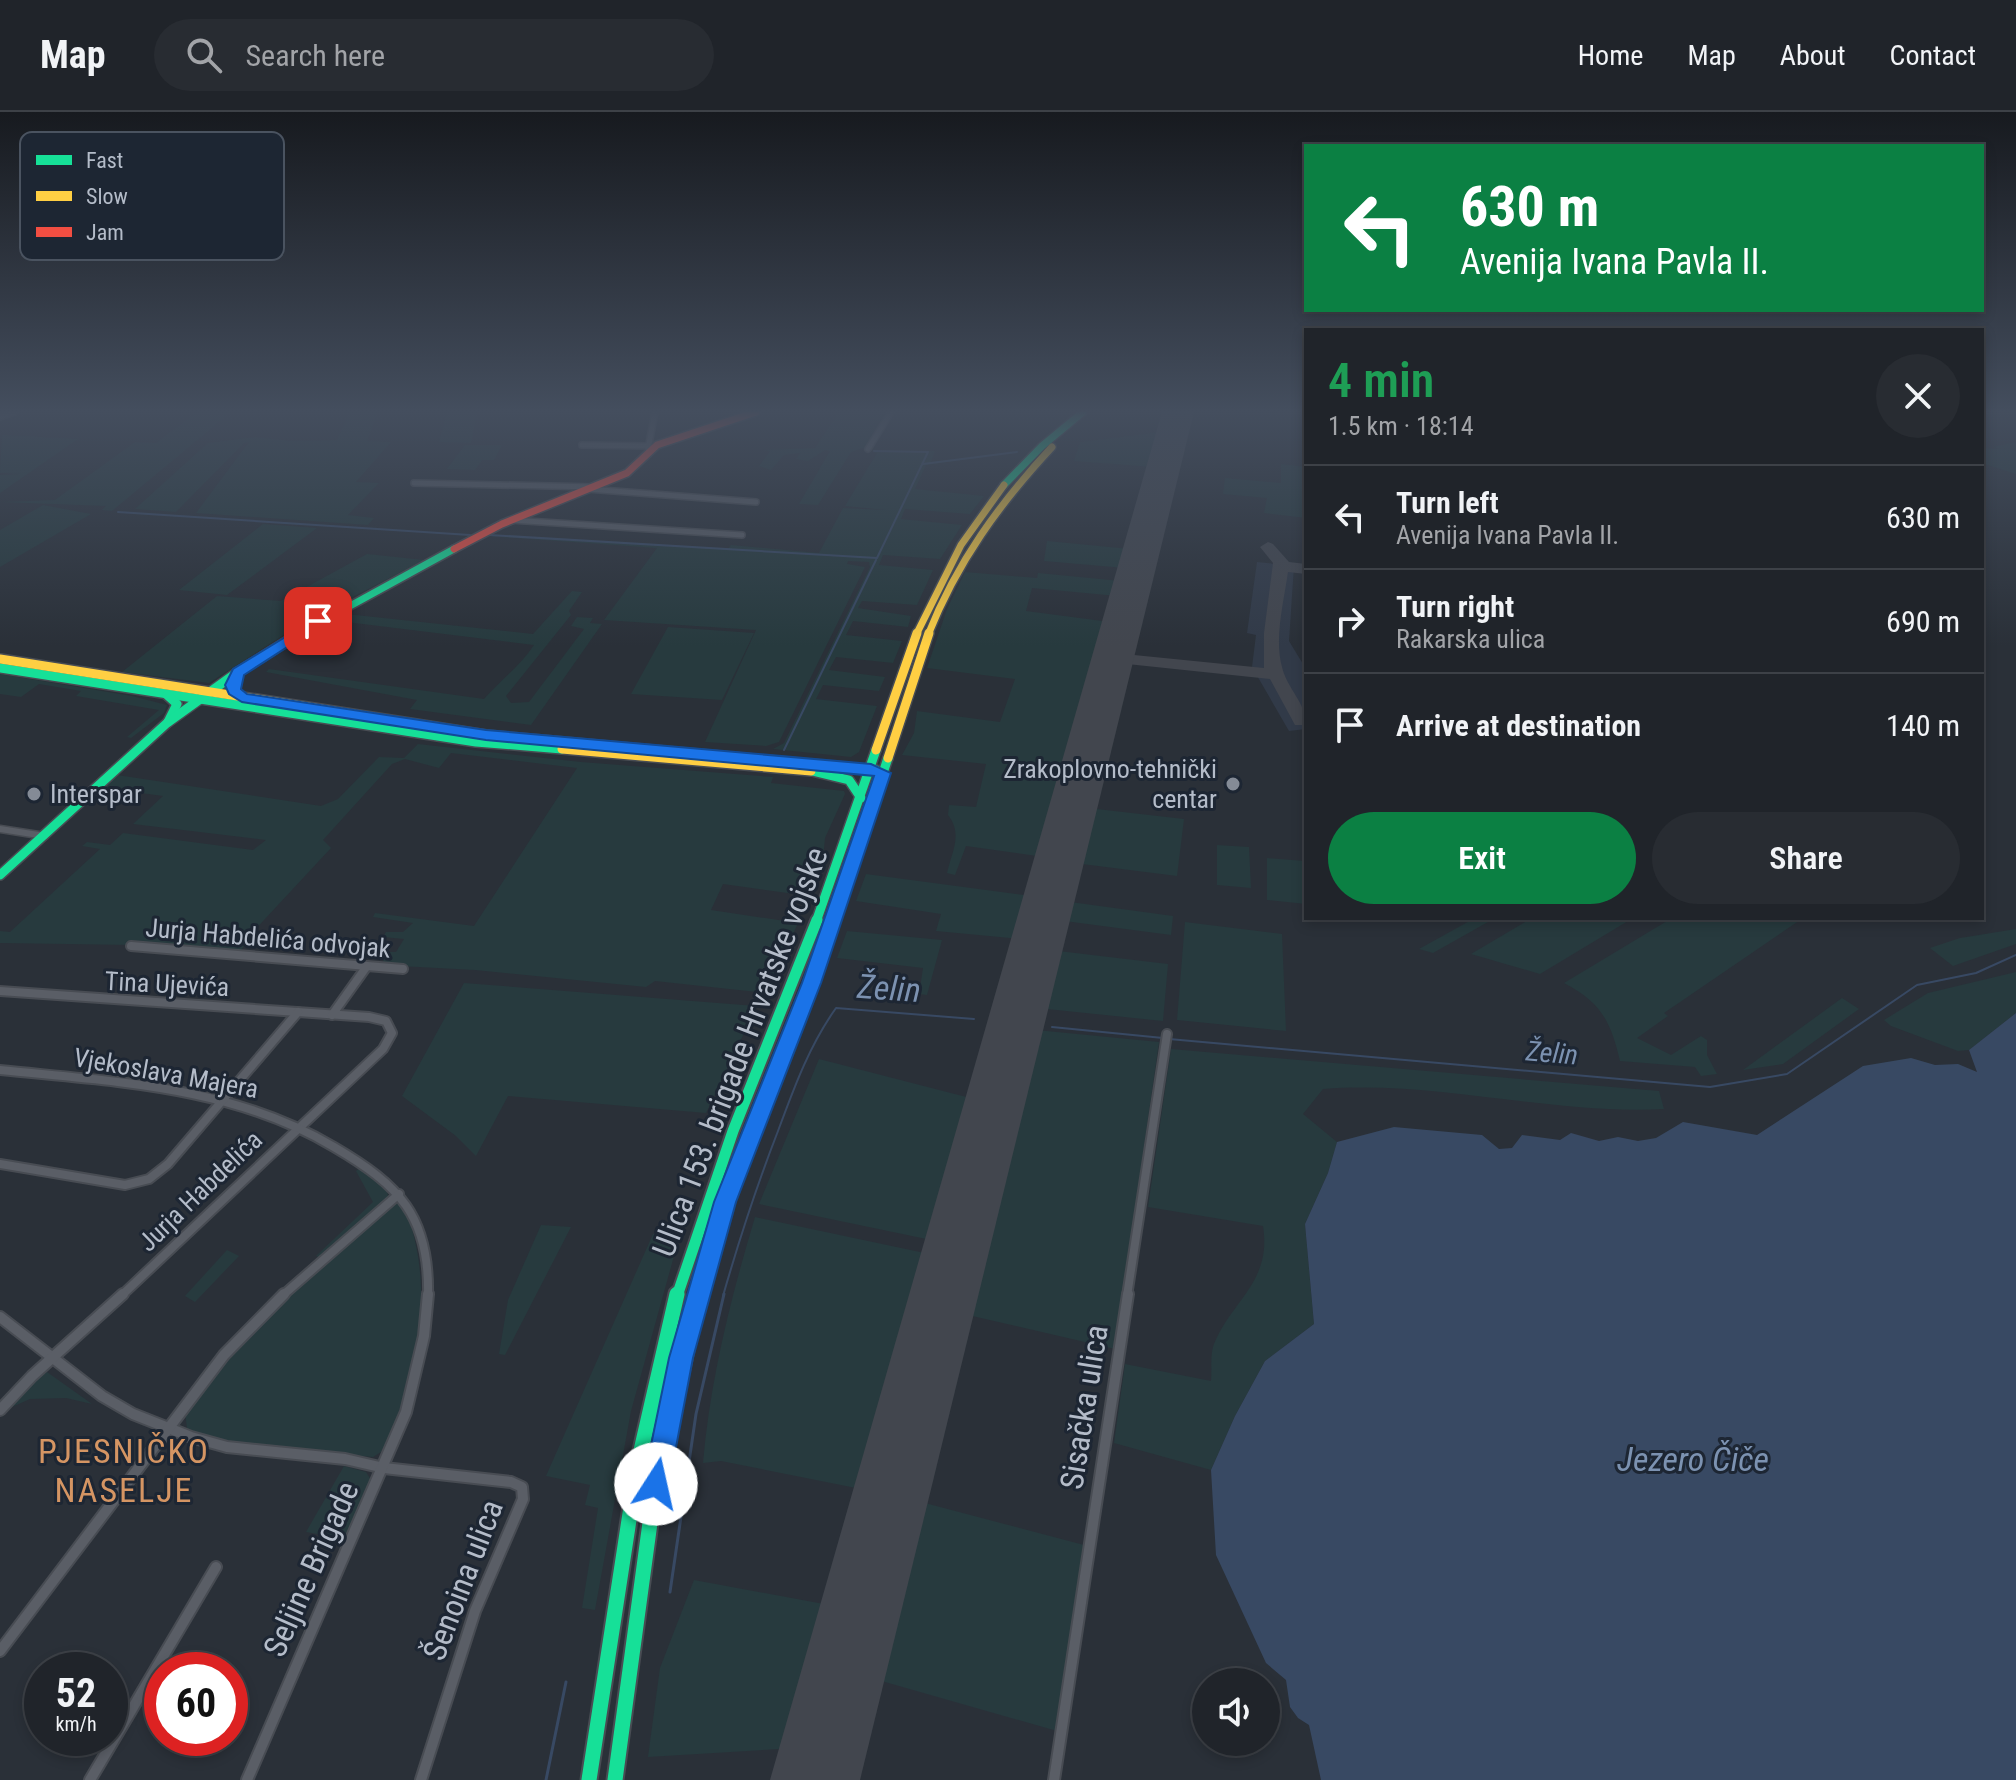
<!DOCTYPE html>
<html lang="en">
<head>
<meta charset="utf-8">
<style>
	:root { --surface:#20242a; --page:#282c32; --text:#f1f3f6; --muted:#a2a4a8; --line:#3d4147; --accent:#0b8043 }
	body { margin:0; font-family:"Roboto Condensed",sans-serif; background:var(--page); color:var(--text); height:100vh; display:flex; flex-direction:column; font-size:30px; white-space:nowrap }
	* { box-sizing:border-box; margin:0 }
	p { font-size:26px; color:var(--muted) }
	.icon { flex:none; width:44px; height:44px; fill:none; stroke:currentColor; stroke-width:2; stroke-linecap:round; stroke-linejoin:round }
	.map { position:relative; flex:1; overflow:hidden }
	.details { position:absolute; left:1304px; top:216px; width:680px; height:592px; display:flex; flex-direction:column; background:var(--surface); border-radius:0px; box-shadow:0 4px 12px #0003,0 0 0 2px var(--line) }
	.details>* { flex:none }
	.guide { position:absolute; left:1304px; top:32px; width:680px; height:168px; border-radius:0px; box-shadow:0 4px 12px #0003,0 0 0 2px var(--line); background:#0b8043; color:#fff; overflow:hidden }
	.tools { position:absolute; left:1192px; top:1556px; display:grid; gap:16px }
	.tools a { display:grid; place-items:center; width:88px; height:88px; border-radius:50%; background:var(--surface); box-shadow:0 4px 12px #0003,0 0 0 2px var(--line); font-size:40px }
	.speed { position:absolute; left:24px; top:1540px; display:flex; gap:16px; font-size:40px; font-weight:700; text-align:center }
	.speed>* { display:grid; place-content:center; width:104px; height:104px; border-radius:50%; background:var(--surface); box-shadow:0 4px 12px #0003,0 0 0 2px var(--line); line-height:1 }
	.speed small { font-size:20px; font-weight:400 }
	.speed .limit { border:12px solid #d22; background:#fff; color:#111 }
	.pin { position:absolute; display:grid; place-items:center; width:68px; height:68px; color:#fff; margin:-34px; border-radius:16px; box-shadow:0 4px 12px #0006 }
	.me { position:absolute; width:88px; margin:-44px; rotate:10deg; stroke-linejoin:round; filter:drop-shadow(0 0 6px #0008) }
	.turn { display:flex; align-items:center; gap:28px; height:168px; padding:0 24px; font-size:36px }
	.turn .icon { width:104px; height:104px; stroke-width:2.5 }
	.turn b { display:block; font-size:56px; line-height:68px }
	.round { display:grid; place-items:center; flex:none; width:84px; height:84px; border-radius:42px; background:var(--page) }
	.overview { display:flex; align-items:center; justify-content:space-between; height:136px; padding:0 24px }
	h1 { font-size:48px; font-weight:600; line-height:60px; color:#1e9e55 }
	.button { display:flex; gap:16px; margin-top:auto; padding:16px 24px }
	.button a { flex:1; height:92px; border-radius:48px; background:var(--accent); color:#fff; font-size:32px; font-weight:600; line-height:92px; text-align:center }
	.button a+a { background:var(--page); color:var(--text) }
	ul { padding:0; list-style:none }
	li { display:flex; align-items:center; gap:24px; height:104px; padding:0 24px; border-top:2px solid var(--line) }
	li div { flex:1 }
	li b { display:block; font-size:30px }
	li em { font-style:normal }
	header { display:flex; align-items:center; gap:48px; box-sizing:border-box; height:112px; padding:0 40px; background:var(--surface); border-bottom:2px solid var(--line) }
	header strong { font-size:38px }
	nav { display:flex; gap:44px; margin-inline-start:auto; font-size:28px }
	.search { width:560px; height:72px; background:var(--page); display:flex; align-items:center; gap:20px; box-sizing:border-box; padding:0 28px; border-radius:44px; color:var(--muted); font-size:30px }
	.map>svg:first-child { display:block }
	.airport { fill:#313a48 }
	.green { fill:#273a3e }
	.water { fill:#384963 }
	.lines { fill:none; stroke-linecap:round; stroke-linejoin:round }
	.stream-far1 { stroke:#384963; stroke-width:2 }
	.stream { stroke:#384963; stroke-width:3 }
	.taxiway { fill:#42464e; fill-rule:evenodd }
	.runway { fill:#42464e; fill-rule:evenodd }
	.street-far3-casing { stroke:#484c53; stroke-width:8 }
	.street-far2-casing { stroke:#484c53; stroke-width:9 }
	.street-far1-casing { stroke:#484c53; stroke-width:12 }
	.street-casing { stroke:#484c53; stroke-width:14 }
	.fast-far3-casing { stroke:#484c53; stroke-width:10 }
	.fast-far2-casing { stroke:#484c53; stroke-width:12 }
	.fast-far1-casing { stroke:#484c53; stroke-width:15 }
	.fast-casing { stroke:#484c53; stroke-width:19 }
	.slow-far1-casing { stroke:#484c53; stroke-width:10 }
	.slow-casing { stroke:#484c53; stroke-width:12 }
	.jam-casing { stroke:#484c53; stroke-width:10 }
	.street-far3 { stroke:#5a5e66; stroke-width:5 }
	.street-far2 { stroke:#5a5e66; stroke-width:6 }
	.street-far1 { stroke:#5a5e66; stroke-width:8 }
	.street { stroke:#5a5e66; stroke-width:10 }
	.fast-far3 { stroke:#16e098; stroke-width:7 }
	.fast-far2 { stroke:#16e098; stroke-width:9 }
	.fast-far1 { stroke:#16e098; stroke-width:11 }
	.fast { stroke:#16e098; stroke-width:15 }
	.slow-far1 { stroke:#ffcf43; stroke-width:7 }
	.slow { stroke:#ffcf43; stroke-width:9 }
	.jam { stroke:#f24e42; stroke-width:7 }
	.route { fill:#1a73e8; stroke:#114b97; stroke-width:2 }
	.poi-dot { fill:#848b96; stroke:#1d2633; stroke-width:3 }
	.labels { text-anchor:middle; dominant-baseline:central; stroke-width:6; stroke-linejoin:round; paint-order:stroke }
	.poi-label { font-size:26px; fill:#b4bcc9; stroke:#1d2633; text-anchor:end }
	.street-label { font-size:26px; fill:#b4bcc9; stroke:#1d2633 }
	.water-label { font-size:28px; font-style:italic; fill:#7c92b1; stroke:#1d2633 }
	.near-street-label { font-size:32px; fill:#b4bcc9; stroke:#1d2633 }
	.near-water-label { font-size:34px; font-style:italic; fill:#7c92b1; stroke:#1d2633 }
	.near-neighbourhood-label { font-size:34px; letter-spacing:2px; fill:#d59563; stroke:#1d2633 }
	.key { fill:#1d2633; stroke:#4a5360; stroke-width:2 }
	.key-label { font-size:22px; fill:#b4bcc9 }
</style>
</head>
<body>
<header>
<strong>Map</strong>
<div class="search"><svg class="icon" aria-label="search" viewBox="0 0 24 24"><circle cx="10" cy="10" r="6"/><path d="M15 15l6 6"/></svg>Search here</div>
<nav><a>Home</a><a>Map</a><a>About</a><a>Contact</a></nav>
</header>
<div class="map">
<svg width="2016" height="1668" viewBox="0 0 2016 1668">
	<rect width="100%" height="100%" fill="#2a3038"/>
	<!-- airport -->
	<path class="airport" d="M1257 450 1294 454 1289 529 1306 557V617L1289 619 1252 555 1256 523 1247 521Z"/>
	<!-- green -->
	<g class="green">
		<path d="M197 300H231L112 399 102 398 106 394 0 390 55 388 135 330 156 331Z"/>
		<path d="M350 300H378L367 329 391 330 356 370 379 371 348 403 374 406 368 413 196 401 249 330 244 331 176 400 135 397 208 331 255 325 290 329 337 328Z"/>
		<path d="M447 300H477L471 331 439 330Z"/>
		<path d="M839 300H889L867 335 851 340 818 393 799 392 830 339 825 338 808 349 796 347 800 341 784 343 771 358 759 354 770 339 762 338 815 336Z"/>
		<path d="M1162 320 1153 355 1074 349 1080 330Z"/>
		<path d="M2 323H5L78 327 0 381V363L21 362 0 361Z"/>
		<path d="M2016 330V338H2011L2016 339V362L1982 351V336L2001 337 1993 335Z"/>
		<path d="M465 333H502L494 348H482L475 358 447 357Z"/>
		<path d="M874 338 935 339 931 350 1019 340 926 353 915 377 984 384 970 402 905 397 901 407 962 413 940 447 883 443 879 453 933 458 917 493 862 489 858 496 911 504 908 515 853 509 846 523 902 529 893 551 836 545 829 558 885 565 879 579 823 573 816 587 877 594 859 640 851 645 773 637 784 631 870 455 869 450 848 449 847 452 865 455 779 630 766 634 705 630 756 518 604 508 657 436 485 424 728 437 731 433 819 441 843 396 886 398 845 394 877 341 873 340Z"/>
		<path d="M1281 352 1306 355V406L1264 401 1267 386 1223 382 1225 366 1281 371Z"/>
		<path d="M43 393 91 402 0 455V418Z"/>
		<path d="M263 412 317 416 227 483 179 478Z"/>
		<path d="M1047 429 1130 437 1125 456 1044 449Z"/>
		<path d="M367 442 424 448 299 513 209 571 122 560 217 484 281 489Z"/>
		<path d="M965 460 1037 466 1038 461 1121 469 1117 484 1032 476 1026 499 1110 510 1044 745 966 734 955 763 947 761C952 739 963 722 948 703L949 693 976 695 986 652 902 643 914 621 917 599 1000 610 1015 567 927 556 947 497Z"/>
		<path d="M572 479 582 480 569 499 571 503 506 584 511 591 529 590 584 517 571 514 577 505 593 506 590 511 602 512 531 613 410 597 417 588 266 560 269 557 484 587C501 568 520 554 534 533L338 509 346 502 533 522Z"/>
		<path d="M668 515 754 521 722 588 631 582Z"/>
		<path d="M0 562 132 584 167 593 164 601 131 626 127 625 159 598 76 584 81 579 39 572 21 585 0 582Z"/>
		<path d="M418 632 581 650 773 665 771 671 844 679 845 682 825 726 823 747 809 784 723 772 711 798 798 811 767 881 655 869 646 875 475 858 381 853 388 840H396L404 827 383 825 386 820H403L413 811 373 805 375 801 474 814 577 656 451 641 439 656 405 647 392 652 323 728 331 736 252 821 240 840 132 833 0 831V819L10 820 100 737 82 734 87 730 110 733 123 721 253 738 266 728 133 712 163 684 104 676 117 663 321 694 338 687 379 645 404 646Z"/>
		<path d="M1088 696 1184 707 1177 764 1074 751Z"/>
		<path d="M1217 733 1249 735 1251 776 1217 773Z"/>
		<path d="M1267 746 1305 749 1306 792 1267 788Z"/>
		<path d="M866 762 1032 784 1021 827 936 819 941 802 856 789Z"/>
		<path d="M1063 789 1173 804 1171 823 1057 808Z"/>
		<path d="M1475 806H1495L1433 841 1419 837Z"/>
		<path d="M1532 806H1633L1540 862 1471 842Z"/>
		<path d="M1672 806H1803L1664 901 1668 904 1637 926 1671 943 1701 924 1707 928V943L1717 962 1701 964 1695 955 1620 949C1611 910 1601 890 1564 871Z"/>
		<path d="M1185 810 1282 822 1286 919 1177 908Z"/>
		<path d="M2016 817V832L1953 854 1930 836 1960 826Z"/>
		<path d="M847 819 942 828 927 883 919 882 923 856 837 846Z"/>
		<path d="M1050 838 1168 852 1163 909 1037 896Z"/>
		<path d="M2016 860V901L1969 938 1958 939 1891 914 1884 908 1928 881Z"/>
		<path d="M464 871 756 894H757L706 1001 508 984 476 1044 456 1024 402 984Z"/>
		<path d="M1842 886 1859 897 1783 952 1743 958Z"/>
		<path d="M1026 917 1159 930 1115 1237 955 1200Z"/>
		<path d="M1171 937 1659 979 1664 997C1550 1003 1436 968 1323 977L1303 1002 1337 1030 1328 1061 1305 1112 1314 1212 1265 1249 1235 1304 1211 1358 1114 1331 1125 1252 1211 1269C1212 1258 1210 1242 1214 1232 1232 1188 1272 1170 1263 1114L1148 1095Z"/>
		<path d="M819 947 974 987 936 1129 759 1092Z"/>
		<path d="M362 1054 387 1076 388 1085 319 1145 316 1144 373 1090 356 1059Z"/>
		<path d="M396 1091C408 1099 412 1115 415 1129 430 1193 418 1284 381 1340L373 1345C317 1339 237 1342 187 1316L185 1301 227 1246 270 1200Z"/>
		<path d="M755 1105 934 1143 871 1379 721 1349 703 1351C710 1268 731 1185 755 1105Z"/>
		<path d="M541 1113 571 1115 505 1243 499 1242 508 1188Z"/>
		<path d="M653 1122 679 1126 631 1299 595 1498 582 1496 598 1396 585 1393 590 1373 546 1364Z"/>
		<path d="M227 1138 239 1144 195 1190 185 1184Z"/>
		<path d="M47 1260 92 1292 66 1286 30 1287 5 1298 33 1269Z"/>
		<path d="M344 1354 366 1360 371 1368 346 1427 306 1420Z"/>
		<path d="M906 1386 1084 1433 1057 1619 864 1564Z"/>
		<path d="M694 1468 840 1495 795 1636 648 1645 660 1556Z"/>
	</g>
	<!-- water -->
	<path class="water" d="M2016 901V1668H1321L1309 1613 1298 1606 1290 1595 1286 1568 1266 1551 1216 1443 1211 1358 1235 1304 1265 1249 1314 1212 1305 1112 1328 1061 1337 1030 1394 1015 1482 1023 1499 1037 1512 1036 1522 1023 1560 1028 1571 1021 1599 1029 1618 1025 1638 1029 1656 1026 1683 1010 1757 1023 1863 954 1911 946 1935 953 1958 952 1977 960 1969 938Z"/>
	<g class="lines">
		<!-- stream-far1 -->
		<g class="stream-far1">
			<path d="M923 352 1017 340"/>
			<path d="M118 400 470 423"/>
			<path d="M489 423 877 446 928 340 874 339"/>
			<path d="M784 638 876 448"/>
			<path d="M1052 915 1163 926"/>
			<path d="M1169 927 1710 975 1787 962 1917 873 1976 861 2016 843"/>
			<path d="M723 1184C739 1128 757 1073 778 1019 794 976 809 934 836 896L974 907"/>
		</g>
		<!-- stream -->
		<g class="stream">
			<path d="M670 1480 696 1302 724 1182"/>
			<path d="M546 1668 566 1570"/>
		</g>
		<!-- taxiway -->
		<path class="taxiway" d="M1268 430 1273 432 1289 450 1306 452V462L1288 460C1284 489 1274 526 1282 555 1287 577 1306 590 1306 613H1295L1270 567 1108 550 1105 546 1114 541 1264 556V521L1273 451 1260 435Z"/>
		<!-- runway -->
		<path class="runway" d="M1162 300H1194L860 1668H770Z"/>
		<defs>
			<g id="street-far3">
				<path d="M0 305 15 300"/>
				<path d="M582 333 649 334"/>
				<path d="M648 337 655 300"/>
				<path d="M868 337 891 300"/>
				<path d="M414 371 594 375"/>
				<path d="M588 377 756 390"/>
				<path d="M511 408 742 423"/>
			</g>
			<path id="street-far2" d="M0 717 45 724"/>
			<g id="street-far1">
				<path d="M131 834 403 857"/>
				<path d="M0 879 369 905 386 909 392 921 383 937 121 1184"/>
				<path d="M332 903 367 854"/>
				<path d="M0 958C116 970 232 974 334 1035 399 1073 430 1104 428 1184"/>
				<path d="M0 1052 125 1073 149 1067 168 1052 298 900"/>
				<path d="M282 1184 399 1082"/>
				<path d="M1127 1184 1167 922"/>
			</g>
			<g id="street">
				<path d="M0 1205 102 1284 133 1302 191 1325 227 1335 345 1347 384 1356 511 1370 522 1375 523 1387 475 1499 421 1668"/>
				<path d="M0 1298 32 1264 123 1182"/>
				<path d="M0 1539 224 1243 284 1182"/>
				<path d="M90 1668 216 1455"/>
				<path d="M247 1668 406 1300 424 1224 428 1182"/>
				<path d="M1054 1668 1128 1182"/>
			</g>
			<g id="fast-far3">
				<path d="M1004 373 1042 334 1083 300"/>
				<path d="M297 523 454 437"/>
			</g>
			<g id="fast-far2">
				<path d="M0 556 476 630 562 637"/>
				<path d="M238 560 232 576 242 586"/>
				<path d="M167 583 177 592 168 610"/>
				<path d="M429 614 486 623 876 658"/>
				<path d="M812 659 849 668 861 686"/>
				<path d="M0 763 167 611 235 562 300 521"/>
				<path d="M816 810 876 638"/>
				<path d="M833 810 888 646"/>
			</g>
			<g id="fast-far1">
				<path d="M677 1184 733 1019 817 808"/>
				<path d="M697 1184 724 1095 834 808"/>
			</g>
			<g id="fast">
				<path d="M589 1668 637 1356 677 1182"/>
				<path d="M615 1668 652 1396 698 1182"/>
			</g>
			<g id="slow-far1">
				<path d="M916 523 961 433 1004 373"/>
				<path d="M928 523C957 450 999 392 1052 335"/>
			</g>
			<g id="slow">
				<path d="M0 547 429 614"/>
				<path d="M562 637 811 659"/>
				<path d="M876 638 917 521"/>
				<path d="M888 646 929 521"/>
			</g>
			<path id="jam" d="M454 437 502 412 627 361 657 333 756 300"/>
		</defs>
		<!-- street-far3 casing -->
		<use href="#street-far3" class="street-far3-casing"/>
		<!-- street-far2 casing -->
		<use href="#street-far2" class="street-far2-casing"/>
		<!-- street-far1 casing -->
		<use href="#street-far1" class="street-far1-casing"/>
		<!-- street casing -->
		<use href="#street" class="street-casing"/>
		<!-- fast-far3 casing -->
		<use href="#fast-far3" class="fast-far3-casing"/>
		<!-- fast-far2 casing -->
		<use href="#fast-far2" class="fast-far2-casing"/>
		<!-- fast-far1 casing -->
		<use href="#fast-far1" class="fast-far1-casing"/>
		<!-- fast casing -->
		<use href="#fast" class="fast-casing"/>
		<!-- slow-far1 casing -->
		<use href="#slow-far1" class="slow-far1-casing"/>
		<!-- slow casing -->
		<use href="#slow" class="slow-casing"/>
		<!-- jam casing -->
		<use href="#jam" class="jam-casing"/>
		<!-- street-far3 -->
		<use href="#street-far3" class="street-far3"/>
		<!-- street-far2 -->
		<use href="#street-far2" class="street-far2"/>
		<!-- street-far1 -->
		<use href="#street-far1" class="street-far1"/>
		<!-- street -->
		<use href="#street" class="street"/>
		<!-- fast-far3 -->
		<use href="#fast-far3" class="fast-far3"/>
		<!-- fast-far2 -->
		<use href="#fast-far2" class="fast-far2"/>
		<!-- fast-far1 -->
		<use href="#fast-far1" class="fast-far1"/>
		<!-- fast -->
		<use href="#fast" class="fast"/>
		<!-- slow-far1 -->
		<use href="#slow-far1" class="slow-far1"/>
		<!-- slow -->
		<use href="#slow" class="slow"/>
		<!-- jam -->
		<use href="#jam" class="jam"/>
	</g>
	<!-- sky -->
	<linearGradient id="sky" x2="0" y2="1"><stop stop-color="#171a1f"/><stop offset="0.56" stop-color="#444e5e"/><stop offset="1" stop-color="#444e5e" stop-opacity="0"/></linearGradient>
	<rect width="2016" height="534" fill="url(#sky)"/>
	<!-- route -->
	<path class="route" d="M318 505 325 509 323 512 244 563 241 577 247 582 486 618 871 652 891 661 821 871 736 1090 693 1246 669 1372 666 1382 656 1385 647 1382 643 1372 669 1246 714 1090 802 871 874 664 486 628 242 590 229 582 225 573 233 557Z"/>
	<!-- markers -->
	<g class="poi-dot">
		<circle cx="1233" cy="672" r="8"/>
		<circle cx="34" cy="682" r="8"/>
	</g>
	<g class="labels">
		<!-- poi labels -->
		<g class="poi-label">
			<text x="1217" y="657">Zrakoplovno-tehnički<tspan x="1217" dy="30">centar</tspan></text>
			<text x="50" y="682" text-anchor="start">Interspar</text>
		</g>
		<!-- street labels -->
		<g class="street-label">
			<text transform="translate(268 826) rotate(5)">Jurja Habdelića odvojak</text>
			<text transform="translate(167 872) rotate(3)">Tina Ujevića</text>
			<text transform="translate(166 961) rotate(10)">Vjekoslava Majera</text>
			<text transform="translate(200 1079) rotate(-44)">Jurja Habdelića</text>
		</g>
		<!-- water labels -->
		<g class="water-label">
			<text transform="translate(1552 941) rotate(5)">Želin</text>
		</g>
		<!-- near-street labels -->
		<g class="near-street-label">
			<text transform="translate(740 940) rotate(-69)">Ulica 153. brigade Hrvatske vojske</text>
			<text transform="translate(1084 1295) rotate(-81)">Sisačka ulica</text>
			<text transform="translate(311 1457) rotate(-66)">Seljine Brigade</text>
			<text transform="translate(463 1468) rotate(-69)">Šenoina ulica</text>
		</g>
		<!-- near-water labels -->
		<g class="near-water-label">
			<text transform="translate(889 876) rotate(4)">Želin</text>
			<text x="1693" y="1347">Jezero Čiče</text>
		</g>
		<!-- near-neighbourhood labels -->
		<g class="near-neighbourhood-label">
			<text x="124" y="1339">PJESNIČKO<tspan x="124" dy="39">NASELJE</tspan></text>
		</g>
	</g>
	<!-- legend -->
	<rect x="20" y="20" width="264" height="128" rx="12" class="key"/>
	<rect x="36" y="43" width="36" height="10" fill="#16e098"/>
	<rect x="36" y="79" width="36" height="10" fill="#ffcf43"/>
	<rect x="36" y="115" width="36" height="10" fill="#f24e42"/>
	<g class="key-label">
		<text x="86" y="56">Fast</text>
		<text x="86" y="92">Slow</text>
		<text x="86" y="128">Jam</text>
	</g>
</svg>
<div class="tools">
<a><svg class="icon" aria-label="sound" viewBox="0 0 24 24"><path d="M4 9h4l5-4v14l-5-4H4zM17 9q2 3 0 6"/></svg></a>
</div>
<div class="speed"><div>52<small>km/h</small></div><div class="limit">60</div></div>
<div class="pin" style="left:318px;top:509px;background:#d93025"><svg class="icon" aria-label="arrive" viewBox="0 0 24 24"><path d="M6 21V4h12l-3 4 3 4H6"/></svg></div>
<svg class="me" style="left:656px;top:1372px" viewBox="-20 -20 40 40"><circle r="19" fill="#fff"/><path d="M0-13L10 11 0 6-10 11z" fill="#1a73e8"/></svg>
<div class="guide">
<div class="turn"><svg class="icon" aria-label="left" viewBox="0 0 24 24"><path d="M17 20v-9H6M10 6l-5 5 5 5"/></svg><div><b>630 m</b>Avenija Ivana Pavla II.</div></div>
</div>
<section class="details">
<div class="overview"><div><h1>4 min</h1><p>1.5 km · 18:14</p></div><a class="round"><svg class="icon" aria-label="close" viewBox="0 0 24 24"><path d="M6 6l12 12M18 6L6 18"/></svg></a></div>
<ul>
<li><svg class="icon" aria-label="left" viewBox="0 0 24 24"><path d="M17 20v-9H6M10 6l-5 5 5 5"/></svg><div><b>Turn left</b><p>Avenija Ivana Pavla II.</p></div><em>630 m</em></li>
<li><svg class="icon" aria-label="right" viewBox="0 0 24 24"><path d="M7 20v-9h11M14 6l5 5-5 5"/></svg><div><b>Turn right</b><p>Rakarska ulica</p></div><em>690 m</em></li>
<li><svg class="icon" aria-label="arrive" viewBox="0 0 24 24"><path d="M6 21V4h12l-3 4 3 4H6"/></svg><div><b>Arrive at destination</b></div><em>140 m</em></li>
</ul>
<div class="button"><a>Exit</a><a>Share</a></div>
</section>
</div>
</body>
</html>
